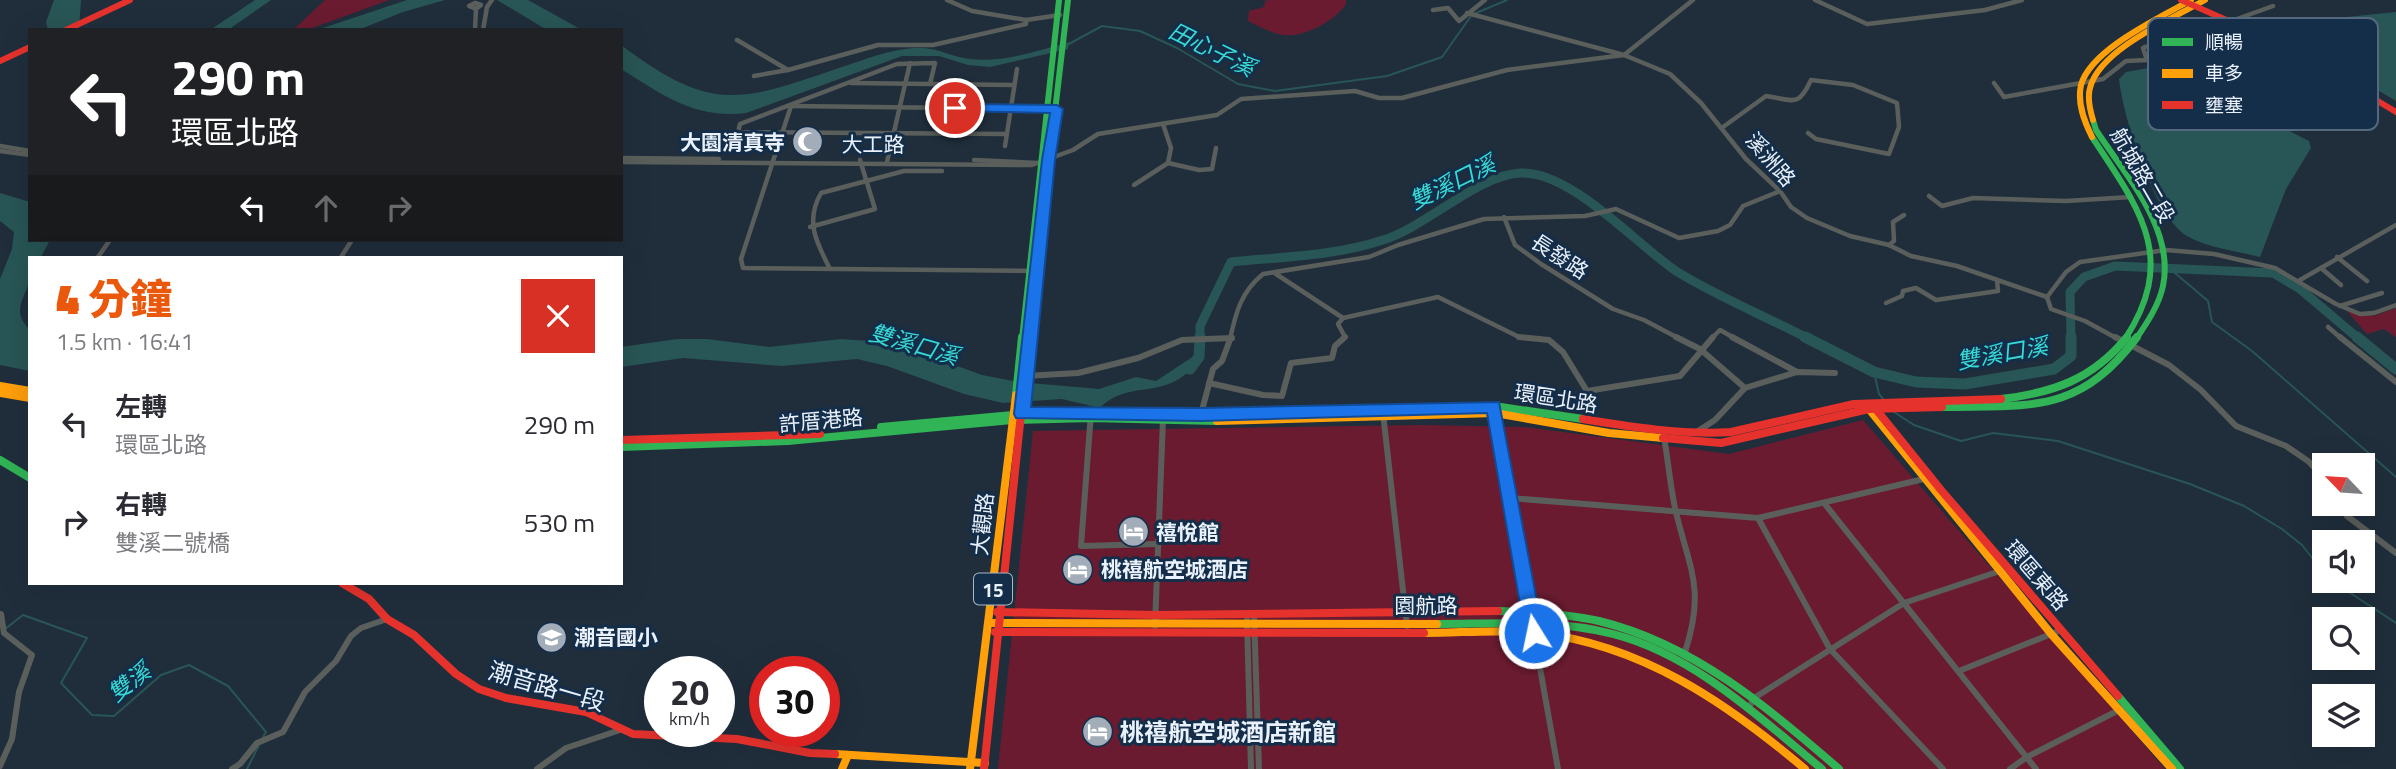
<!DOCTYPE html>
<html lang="zh-TW">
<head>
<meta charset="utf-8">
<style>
	:root { --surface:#fff; --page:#f2f2f3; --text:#2b2b33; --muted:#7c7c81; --accent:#ea580c }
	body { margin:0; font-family:"Titillium Web","Noto Sans TC",sans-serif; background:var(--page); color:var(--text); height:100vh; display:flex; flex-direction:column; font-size:26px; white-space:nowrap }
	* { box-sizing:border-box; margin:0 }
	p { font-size:23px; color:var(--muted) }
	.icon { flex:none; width:38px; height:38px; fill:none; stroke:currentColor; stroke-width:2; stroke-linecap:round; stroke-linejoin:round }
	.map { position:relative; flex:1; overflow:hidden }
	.drawer { position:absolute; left:28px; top:256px; width:595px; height:329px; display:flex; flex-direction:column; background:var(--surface); border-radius:0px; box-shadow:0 7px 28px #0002 }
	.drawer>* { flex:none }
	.banner { position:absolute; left:28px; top:28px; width:595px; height:214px; border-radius:0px; box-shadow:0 7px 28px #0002; background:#202124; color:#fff; overflow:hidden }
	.needle { width:46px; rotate:295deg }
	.tools { position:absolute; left:2312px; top:453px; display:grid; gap:14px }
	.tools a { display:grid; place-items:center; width:63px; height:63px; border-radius:0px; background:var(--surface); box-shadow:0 7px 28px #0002; font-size:35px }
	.speed { position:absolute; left:644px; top:656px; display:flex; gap:14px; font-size:35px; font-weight:700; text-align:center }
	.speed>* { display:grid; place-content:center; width:91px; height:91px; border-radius:50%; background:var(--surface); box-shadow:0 7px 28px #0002; line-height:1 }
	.speed small { font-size:18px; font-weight:400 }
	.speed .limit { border:10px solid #d22; background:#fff; color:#111 }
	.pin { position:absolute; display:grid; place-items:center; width:60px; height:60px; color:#fff; margin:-30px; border:4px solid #fff; border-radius:50%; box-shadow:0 2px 7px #0007 }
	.me { position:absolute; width:77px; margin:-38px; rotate:350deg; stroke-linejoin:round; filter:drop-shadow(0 0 5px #0008) }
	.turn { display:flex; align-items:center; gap:24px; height:147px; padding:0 28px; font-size:32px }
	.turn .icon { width:91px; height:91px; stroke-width:2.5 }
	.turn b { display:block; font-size:49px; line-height:60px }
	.lanes { display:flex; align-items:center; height:66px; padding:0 28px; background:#0003; justify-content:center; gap:35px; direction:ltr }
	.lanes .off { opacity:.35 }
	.round { display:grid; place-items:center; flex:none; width:74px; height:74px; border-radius:0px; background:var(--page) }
	.summary { display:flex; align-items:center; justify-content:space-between; height:119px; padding:0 28px }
	h1 { font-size:42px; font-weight:800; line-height:52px; color:var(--accent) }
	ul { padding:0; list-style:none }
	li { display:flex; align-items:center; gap:21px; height:98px; padding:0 28px }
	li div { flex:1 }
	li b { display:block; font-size:26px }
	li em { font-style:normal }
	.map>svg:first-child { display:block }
	.green { fill:#6b1b30 }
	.water { fill:#285555 }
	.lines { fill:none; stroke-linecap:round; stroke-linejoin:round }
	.stream { stroke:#285555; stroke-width:2 }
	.river-far1 { stroke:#285555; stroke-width:9 }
	.river { stroke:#285555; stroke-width:11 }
	.street-far1 { stroke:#5b5f5c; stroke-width:4.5 }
	.street { stroke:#5b5f5c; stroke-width:6 }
	.fast-far1 { stroke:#30b455; stroke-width:6 }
	.fast { stroke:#30b455; stroke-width:8 }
	.slow-far1 { stroke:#ff9f0a; stroke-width:6 }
	.slow { stroke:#ff9f0a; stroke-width:8 }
	.jam-far1 { stroke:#e5322d; stroke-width:6 }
	.jam { stroke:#e5322d; stroke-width:8 }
	.route { fill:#1a73e8; stroke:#114b97; stroke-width:2 }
	.labels { text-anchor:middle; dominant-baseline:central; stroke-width:6; stroke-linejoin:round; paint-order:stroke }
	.shield { fill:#142d48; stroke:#a8b6c6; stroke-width:2 }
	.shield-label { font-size:19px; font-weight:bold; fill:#e8f1fc }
	.poi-label { font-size:21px; font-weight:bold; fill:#e8f1fc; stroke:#142d48; text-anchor:start }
	.street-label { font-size:21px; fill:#e8f1fc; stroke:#142d48 }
	.water-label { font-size:23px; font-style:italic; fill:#36dad6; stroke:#142d48 }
	.near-street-label { font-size:24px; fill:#e8f1fc; stroke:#142d48 }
	.near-poi-label { font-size:24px; font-weight:bold; fill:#e8f1fc; stroke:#142d48; text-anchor:start }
	.key { fill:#142d48; stroke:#54687e; stroke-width:2 }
	.key-label { font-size:19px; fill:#e8f1fc }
</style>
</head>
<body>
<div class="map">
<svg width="2396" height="769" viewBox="0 0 2396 769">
	<rect width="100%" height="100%" fill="#202e3c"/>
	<!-- green -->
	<g class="green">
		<path d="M325 0H389L307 30H293Z"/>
		<path d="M1269 0H1346V4C1336 20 1304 38 1284 35 1272 34 1259 26 1248 21L1249 11 1264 7 1265 1Z"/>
		<path d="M2396 308V337L2384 329 2367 334 2347 311 2374 316Z"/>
		<path d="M1863 420 2165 769H998L1033 431 1420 425 1525 427 1729 454Z"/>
	</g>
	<!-- water -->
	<g class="water">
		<path d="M54 0H81L79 30H48L46 22Z"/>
		<path d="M255 0H271L228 30H210Z"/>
		<path d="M407 0H445L403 12 358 30H317Z"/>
		<path d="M497 0H528L582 30H547Z"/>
		<path d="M2396 12V101L2310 50 2305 39 2307 24 2317 20Z"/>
		<path d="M1069 42 1068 49 990 67 968 65 939 56H902L746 113C694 119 663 95 621 69V45C713 114 739 102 842 67 866 59 888 50 914 48 936 46 950 57 970 59 1002 63 1038 51 1069 42Z"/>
		<path d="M2148 68 2183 76 2309 141 2311 148 2286 189 2260 257C2237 251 2208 248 2187 236 2154 216 2123 117 2119 79L2126 72Z"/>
		<path d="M0 193 30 202V240H50L41 257H30C30 265 31 274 29 281 24 301 11 311 30 330V371L0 365V279L12 249 14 232 0 221Z"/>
		<path d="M677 339H707L769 347 841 339 868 341 938 359 982 375 1018 382 1099 389 1136 377 1156 381 1194 356 1199 361C1164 404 1131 377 1100 408L1062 399 1003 403 964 394 887 366 857 359 782 366 683 358 621 367V347Z"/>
	</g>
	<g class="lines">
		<!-- stream -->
		<g class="stream">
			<path d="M1476 13 1507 0"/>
			<path d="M1067 45 1102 26 1140 31 1177 48 1238 84 1275 91 1387 76 1442 57 1471 16"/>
			<path d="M2169 268 2208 301 2212 322 2252 351 2396 477"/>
			<path d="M1874 372 1879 394 1884 400"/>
			<path d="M1894 412 1914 425 1961 441 1993 433 2058 441 2190 484 2244 506 2282 529 2302 545 2324 573"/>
			<path d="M2332 581 2396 623"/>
			<path d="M5 629 23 615 87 638 61 683 92 715 114 716 161 675 189 665 228 686 266 732 263 737"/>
			<path d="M247 769 259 745"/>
		</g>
		<!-- river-far1 -->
		<g class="river-far1">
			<path d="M1200 339V326L1231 262C1281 257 1335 256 1383 240 1426 227 1479 174 1521 173 1571 171 1636 244 1676 271 1714 295 1767 317 1809 339"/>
			<path d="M2071 339 2070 292 2084 277 2115 266 2273 273 2300 289 2359 339"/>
		</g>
		<!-- river -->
		<g class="river">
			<path d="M1805 337 1874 372 1916 382 1965 384 2054 369 2071 356V337"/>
			<path d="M2357 337 2396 369"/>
			<path d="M1190 369 1199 357 1200 337"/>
		</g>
		<!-- street-far1 -->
		<g class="street-far1">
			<path d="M947 0 972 11 1026 20"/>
			<path d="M1815 0 1867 24 1985 10 2022 0"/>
			<path d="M475 3 481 5 476 9 469 6Z"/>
			<path d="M1433 10 1448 8 1459 21 1485 0"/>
			<path d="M1467 13 1624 55 1670 74 1701 103 1746 159 1780 191 1791 207 1807 218 1850 236 1889 245 1911 256 1957 266 2047 297"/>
			<path d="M475 30 476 9"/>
			<path d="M483 30 487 7 492 0"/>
			<path d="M737 40 788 70 878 45H933L1026 24V20L1060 15"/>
			<path d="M754 76 788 70"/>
			<path d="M851 83 1014 85"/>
			<path d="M1994 83 2004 97 2103 79 2126 61 2147 60 2143 48 2145 47 2196 37 2201 32 2273 6"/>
			<path d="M930 84 935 63 897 64 740 124 738 132 1007 134"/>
			<path d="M791 106 741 259 743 268 1037 271"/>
			<path d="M791 106 1050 109"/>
			<path d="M1163 124 1171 148 1168 163"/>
			<path d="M1723 127 1766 96C1794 100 1798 108 1811 80L1853 85 1897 103 1899 127 1889 154 1816 139 1808 133"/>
			<path d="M0 146 30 151"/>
			<path d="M1005 146 1017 69"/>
			<path d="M0 151 30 155"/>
			<path d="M621 158 719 159"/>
			<path d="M974 160 1037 163"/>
			<path d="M621 162 1032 165 1073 150 1098 134 1217 115 1241 99 1355 91 1379 98H1402L1507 70 1624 55 1693 0"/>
			<path d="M887 162 910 63"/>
			<path d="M1134 185 1168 163 1199 170 1212 169 1216 148"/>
			<path d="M1929 196 1942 206 1973 198 2066 201 2131 197"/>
			<path d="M1504 217 1515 245 1541 264 1613 309 1644 320 1680 339"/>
			<path d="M810 227 875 209 860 160"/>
			<path d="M1889 245 1894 241 1893 222 1904 215"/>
			<path d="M98 257 110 240"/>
			<path d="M341 257 352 240"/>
			<path d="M2337 257 2367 281"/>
			<path d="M2321 268 2341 285"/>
			<path d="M830 269C816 242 805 221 821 193L904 171H942"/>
			<path d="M1276 274 1343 318 1438 297 1519 337 1534 339"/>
			<path d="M2300 280 2396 225"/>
			<path d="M2047 297 2066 272 2080 262 2166 250 2214 254 2275 268 2336 304 2360 314 2374 313 2396 305"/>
			<path d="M2047 297 2051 309 2085 321 2118 339"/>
			<path d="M1886 303 1902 296 1903 291 1916 288 1936 300 1998 291 1997 280"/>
			<path d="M2340 306 2382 293"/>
			<path d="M1343 318 1338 324 1345 337 1343 339"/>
			<path d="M2328 327 2342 339"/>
			<path d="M1218 339 1232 338"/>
			<path d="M1230 339C1236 312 1241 292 1263 274L1369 257 1398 245 1484 219 1585 216 1616 209 1679 238 1718 231 1730 225 1743 206 1780 191"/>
			<path d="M1711 339 1720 330 1736 339"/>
		</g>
		<!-- street -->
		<g class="street">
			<path d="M1519 337 1549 340 1563 352 1587 391 1680 376 1713 337"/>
			<path d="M1676 337 1700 349 1745 388"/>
			<path d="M1732 337 1797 372"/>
			<path d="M2115 337 2169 365 2201 390 2236 426 2286 446 2308 461 2324 478"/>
			<path d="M2340 337 2396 382"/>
			<path d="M1025 376 1078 373 1138 358 1182 340 1232 338"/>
			<path d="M1209 383 1263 395 1282 396 1291 363 1332 358 1335 346 1345 337"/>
			<path d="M1494 410 1558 769"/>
			<path d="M1091 413 1081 546 1158 544"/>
			<path d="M1383 413 1407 626"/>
			<path d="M1201 414 1213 369 1222 361 1231 337"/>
			<path d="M1695 433 1715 420 1745 388 1797 372 1835 373"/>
			<path d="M1664 437C1668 460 1670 484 1675 508 1689 569 1706 587 1685 652"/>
			<path d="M1510 498 1758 518 1928 478"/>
			<path d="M1824 503 2036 769"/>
			<path d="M2340 504 2347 516 2396 553"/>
			<path d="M1758 518 1830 649 1943 769"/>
			<path d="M1254 614 1259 769"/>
			<path d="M1247 620 1251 769"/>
			<path d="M1155 626 1163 419"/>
			<path d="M1959 671 2061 630"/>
			<path d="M1748 709 1754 698 1904 603 2003 570"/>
			<path d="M0 766 12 739 19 692 32 655 4 633 1 614"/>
			<path d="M232 769 240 764 257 743 283 732 305 692 336 661 351 636 361 628 387 619"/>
			<path d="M537 769 566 748 623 729"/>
			<path d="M2010 769 2027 757 2121 709"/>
		</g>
		<!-- fast-far1 -->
		<g class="fast-far1">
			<path d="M2093 120 2096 130C2125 175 2175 228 2163 286 2159 305 2147 323 2136 339"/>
			<path d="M2092 137C2138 207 2179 257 2125 339"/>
			<path d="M1033 300 1068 0"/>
			<path d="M1022 339 1059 0"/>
		</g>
		<!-- fast -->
		<g class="fast">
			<path d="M1016 395 1022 337"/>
			<path d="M2001 399C2053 393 2093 379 2127 337"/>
			<path d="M1942 407C2031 405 2078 415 2137 337"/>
			<path d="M1100 413 1201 414 1494 406 1583 419"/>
			<path d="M881 427 1013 415 1064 414"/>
			<path d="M621 447 788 441 1012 420 1091 418 1217 421"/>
			<path d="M0 460 30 478"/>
			<path d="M1498 611C1532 612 1566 614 1599 621 1693 644 1768 707 1839 769"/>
			<path d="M1437 624C1495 624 1556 619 1613 634 1694 655 1759 717 1822 769"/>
			<path d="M2118 696 2180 769"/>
		</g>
		<!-- slow-far1 -->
		<g class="slow-far1">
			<path d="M2093 120C2090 110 2087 98 2090 88 2099 50 2173 18 2205 0"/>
			<path d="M2092 137C2084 121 2077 103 2081 85 2091 49 2160 18 2191 0"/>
		</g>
		<!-- slow -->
		<g class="slow">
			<path d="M0 386 30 391"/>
			<path d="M0 393 30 398"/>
			<path d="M1869 409 2052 635 2172 769"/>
			<path d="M1217 421 1495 413 1609 433 1663 438"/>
			<path d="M989 623 1437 624"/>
			<path d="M1424 633C1461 633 1500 629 1537 633 1641 644 1727 703 1805 769"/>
			<path d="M835 754 985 763"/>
			<path d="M842 769 848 755"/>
			<path d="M970 769 1016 395"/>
		</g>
		<!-- jam-far1 -->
		<g class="jam-far1">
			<path d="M2181 0 2290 48 2396 112"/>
			<path d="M66 30 130 0"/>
			<path d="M0 61 30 47"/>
			<path d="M1029 339 1033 300"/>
		</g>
		<!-- jam -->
		<g class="jam">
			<path d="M1875 408 1941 490 2118 696"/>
			<path d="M1583 419C1632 427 1681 435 1731 432L1854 404 2001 399"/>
			<path d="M1663 438 1721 443 1869 409 1942 407"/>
			<path d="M621 440 820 434"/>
			<path d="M342 583 369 599 387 619 414 635 456 674 479 689 506 698 586 712 633 734 737 739 810 753 835 754"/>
			<path d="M997 612 1156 615 1498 611"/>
			<path d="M995 632 1424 633"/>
			<path d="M984 769 1029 337"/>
		</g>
	</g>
	<!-- route -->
	<path class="route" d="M955 104 1057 105 1063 109 1055 160 1031 407 1201 408 1499 402 1543 633 1541 639 1534 642 1528 639 1525 633 1487 413 1201 421 1016 418 1014 414 1042 160 1050 113 950 111V106Z"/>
	<!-- icons -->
	<defs>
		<symbol id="mosque-disc" viewBox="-11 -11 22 22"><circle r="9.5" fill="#a2adb9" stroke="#142d48"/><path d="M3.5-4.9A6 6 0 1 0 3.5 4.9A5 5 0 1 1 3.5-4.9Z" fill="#fff"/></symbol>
		<symbol id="hotel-disc" viewBox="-11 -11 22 22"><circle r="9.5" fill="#a2adb9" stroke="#142d48"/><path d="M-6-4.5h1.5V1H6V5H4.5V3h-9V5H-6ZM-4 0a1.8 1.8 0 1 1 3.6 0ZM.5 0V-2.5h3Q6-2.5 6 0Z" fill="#fff"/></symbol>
		<symbol id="school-disc" viewBox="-11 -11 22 22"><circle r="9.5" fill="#a2adb9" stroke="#142d48"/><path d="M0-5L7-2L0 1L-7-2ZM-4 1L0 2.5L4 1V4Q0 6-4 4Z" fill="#fff"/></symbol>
	</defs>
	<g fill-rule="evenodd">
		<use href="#mosque-disc" x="790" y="124" width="35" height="35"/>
		<use href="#hotel-disc" x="1116" y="514" width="35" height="35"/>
		<use href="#hotel-disc" x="1060" y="552" width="35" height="35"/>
		<use href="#school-disc" x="534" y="620" width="35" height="35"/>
		<use href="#hotel-disc" x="1080" y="714" width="35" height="35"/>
	</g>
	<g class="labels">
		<!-- shield labels -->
		<rect class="shield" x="974" y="573.5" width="38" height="31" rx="5"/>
		<g class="shield-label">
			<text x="993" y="589">15</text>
		</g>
		<!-- poi labels -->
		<g class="poi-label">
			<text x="785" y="142" text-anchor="end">大園清真寺</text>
			<text x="1156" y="532">禧悅館</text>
			<text x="1101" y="569">桃禧航空城酒店</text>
			<text x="574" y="637">潮音國小</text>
		</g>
		<!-- street labels -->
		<g class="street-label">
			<text x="873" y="144">大工路</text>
			<text transform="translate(1771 159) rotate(49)">溪洲路</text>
			<text transform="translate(2143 175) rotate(60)">航城路二段</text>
			<text transform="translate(1560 256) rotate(33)">長發路</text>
			<text transform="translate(1556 398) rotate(9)">環區北路</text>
			<text transform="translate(821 420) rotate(-5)">許厝港路</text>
			<text transform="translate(982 524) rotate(-84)">大觀路</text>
			<text transform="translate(2037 575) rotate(49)">環區東路</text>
			<text x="1426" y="605">園航路</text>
		</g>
		<!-- water labels -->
		<g class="water-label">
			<text transform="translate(1212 49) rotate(26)">田心子溪</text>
			<text transform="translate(1452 182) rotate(-26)">雙溪口溪</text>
			<text transform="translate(914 344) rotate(16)">雙溪口溪</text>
			<text transform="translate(2002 353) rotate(-10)">雙溪口溪</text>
			<text transform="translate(129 682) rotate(-38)">雙溪</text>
		</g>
		<!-- near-street labels -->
		<g class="near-street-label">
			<text transform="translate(547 686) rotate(16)">潮音路一段</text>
		</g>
		<!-- near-poi labels -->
		<g class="near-poi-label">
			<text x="1120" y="732">桃禧航空城酒店新館</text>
		</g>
	</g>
	<!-- legend -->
	<rect x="2148" y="18" width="230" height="112" rx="10" class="key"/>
	<rect x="2162" y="38" width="31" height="8" fill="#30b455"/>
	<rect x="2162" y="69" width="31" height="9" fill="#ff9f0a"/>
	<rect x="2162" y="101" width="31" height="8" fill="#e5322d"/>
	<g class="key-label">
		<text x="2205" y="49">順暢</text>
		<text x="2205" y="80">車多</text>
		<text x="2205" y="112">壅塞</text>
	</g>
</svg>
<div class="tools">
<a><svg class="needle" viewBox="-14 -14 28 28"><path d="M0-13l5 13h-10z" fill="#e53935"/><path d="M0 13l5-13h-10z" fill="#7c7c81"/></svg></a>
<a><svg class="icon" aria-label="sound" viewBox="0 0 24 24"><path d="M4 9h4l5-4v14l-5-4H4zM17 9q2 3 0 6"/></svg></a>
<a><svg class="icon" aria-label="search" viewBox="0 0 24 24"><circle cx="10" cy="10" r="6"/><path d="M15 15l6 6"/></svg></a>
<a><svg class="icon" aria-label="layers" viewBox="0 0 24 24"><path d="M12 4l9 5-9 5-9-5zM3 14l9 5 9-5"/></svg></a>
</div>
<div class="speed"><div>20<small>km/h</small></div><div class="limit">30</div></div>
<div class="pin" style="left:955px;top:108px;background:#d93025"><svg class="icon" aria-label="arrive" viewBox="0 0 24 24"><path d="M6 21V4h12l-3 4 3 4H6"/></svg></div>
<svg class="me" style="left:1534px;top:633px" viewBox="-20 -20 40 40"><circle r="17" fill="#1a73e8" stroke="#fff" stroke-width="3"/><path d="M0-11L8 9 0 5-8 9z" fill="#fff"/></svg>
<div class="banner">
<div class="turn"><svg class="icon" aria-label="left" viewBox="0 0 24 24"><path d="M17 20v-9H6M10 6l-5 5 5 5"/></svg><div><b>290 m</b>環區北路</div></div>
<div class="lanes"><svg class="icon" aria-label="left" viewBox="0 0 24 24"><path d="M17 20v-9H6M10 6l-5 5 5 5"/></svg><svg class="icon off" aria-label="ahead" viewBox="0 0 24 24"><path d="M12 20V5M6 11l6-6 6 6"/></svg><svg class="icon off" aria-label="right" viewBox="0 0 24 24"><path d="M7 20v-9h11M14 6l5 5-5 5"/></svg></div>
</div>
<section class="drawer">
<div class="summary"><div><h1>4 分鐘</h1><p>1.5 km · 16:41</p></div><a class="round" style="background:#d93025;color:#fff"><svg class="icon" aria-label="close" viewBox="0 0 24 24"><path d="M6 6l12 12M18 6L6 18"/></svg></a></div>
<ul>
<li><svg class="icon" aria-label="left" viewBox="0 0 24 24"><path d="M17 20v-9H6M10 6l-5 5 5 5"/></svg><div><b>左轉</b><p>環區北路</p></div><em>290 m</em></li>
<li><svg class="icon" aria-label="right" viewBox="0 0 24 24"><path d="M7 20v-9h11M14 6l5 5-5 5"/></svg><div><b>右轉</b><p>雙溪二號橋</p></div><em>530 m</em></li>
</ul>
</section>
</div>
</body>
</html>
